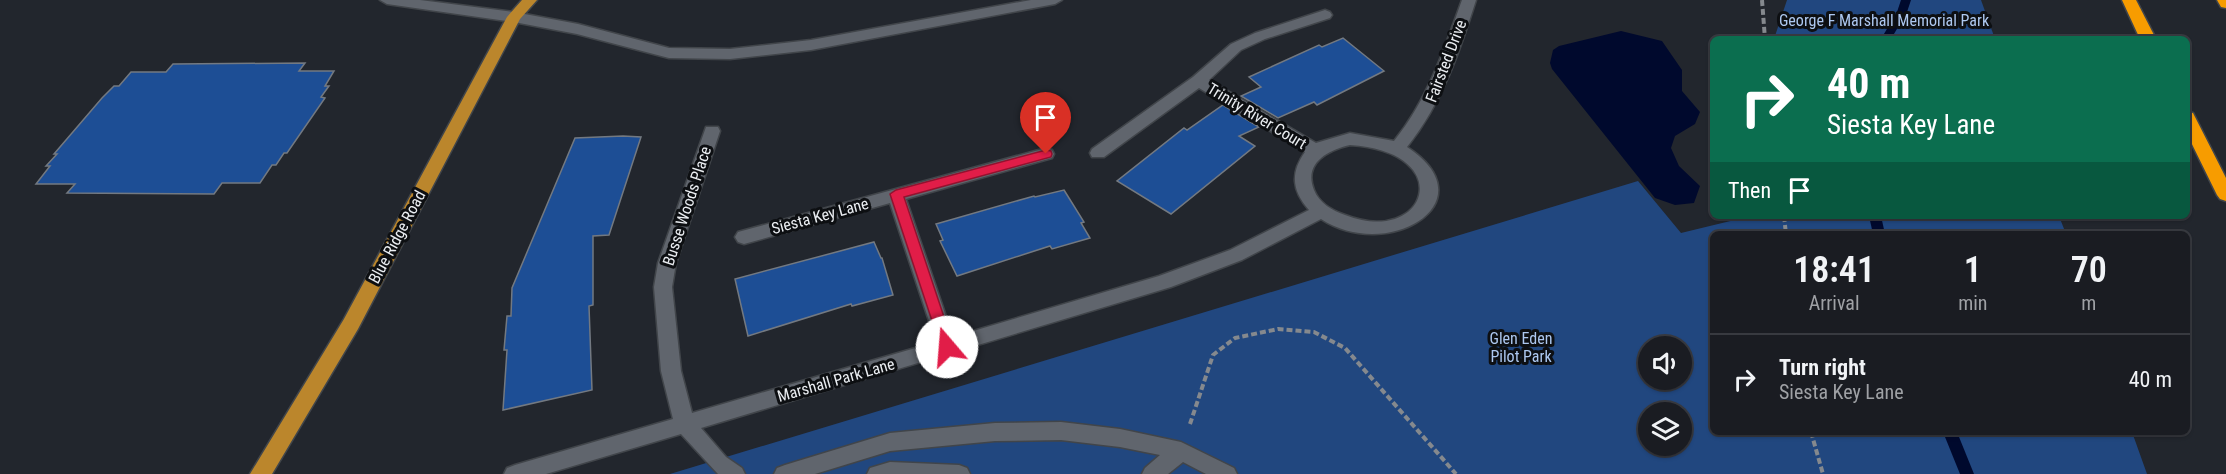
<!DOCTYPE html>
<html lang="en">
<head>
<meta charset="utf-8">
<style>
	:root { --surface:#1a1c22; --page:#27292f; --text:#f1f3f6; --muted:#9fa1a5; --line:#383a40 }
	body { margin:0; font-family:"Roboto Condensed",sans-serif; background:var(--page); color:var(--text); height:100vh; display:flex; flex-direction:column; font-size:22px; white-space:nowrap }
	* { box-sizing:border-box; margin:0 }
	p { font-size:20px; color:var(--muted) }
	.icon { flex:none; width:33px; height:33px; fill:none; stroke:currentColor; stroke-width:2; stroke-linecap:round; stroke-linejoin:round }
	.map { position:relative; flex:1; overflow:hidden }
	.drawer { position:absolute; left:1710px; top:231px; width:480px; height:204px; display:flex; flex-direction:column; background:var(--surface); border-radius:9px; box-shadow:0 2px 4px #0004,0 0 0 2px var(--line) }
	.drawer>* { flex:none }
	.banner { position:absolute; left:1710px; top:36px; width:480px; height:183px; border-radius:9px; box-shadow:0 2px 4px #0004,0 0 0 2px var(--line); background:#0b6e4f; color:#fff; overflow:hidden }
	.buttons { position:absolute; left:1638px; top:336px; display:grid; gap:12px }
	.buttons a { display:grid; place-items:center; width:54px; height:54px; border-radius:50%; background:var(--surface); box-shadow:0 2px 4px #0004,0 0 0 2px var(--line); font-size:30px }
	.pin { position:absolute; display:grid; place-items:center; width:51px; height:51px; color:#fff; margin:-62px -26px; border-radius:50% 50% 50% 0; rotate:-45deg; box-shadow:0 0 6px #0007 }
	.pin .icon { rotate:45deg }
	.me { position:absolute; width:66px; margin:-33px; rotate:342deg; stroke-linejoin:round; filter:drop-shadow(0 0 4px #0008) }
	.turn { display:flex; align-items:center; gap:21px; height:126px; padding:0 18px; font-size:27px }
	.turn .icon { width:78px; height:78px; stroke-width:2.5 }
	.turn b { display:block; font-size:42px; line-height:51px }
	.then { display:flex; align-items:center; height:57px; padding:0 18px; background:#0003; gap:12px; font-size:22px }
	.eta { display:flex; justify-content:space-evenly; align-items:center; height:102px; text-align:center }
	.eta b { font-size:36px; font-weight:600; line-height:42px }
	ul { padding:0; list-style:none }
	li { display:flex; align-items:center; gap:18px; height:90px; padding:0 18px; border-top:2px solid var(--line) }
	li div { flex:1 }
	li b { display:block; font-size:22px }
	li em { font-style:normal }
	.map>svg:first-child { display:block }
	.green { fill:#21477f; fill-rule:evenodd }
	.water { fill:#00092d }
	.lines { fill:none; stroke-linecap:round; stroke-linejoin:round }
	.stream { fill:#00092d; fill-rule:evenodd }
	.building { fill:#1d4e95; stroke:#737981; stroke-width:1.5 }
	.minor-casing { stroke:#41454a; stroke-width:3 }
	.major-casing { stroke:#41454a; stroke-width:3 }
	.highway-casing { stroke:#41454a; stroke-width:3 }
	.path { stroke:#85898e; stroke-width:4; stroke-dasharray:6 3; stroke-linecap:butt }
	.minor { fill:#60656d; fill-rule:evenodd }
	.major { fill:#bb862c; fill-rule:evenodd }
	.highway { fill:#f79c00; fill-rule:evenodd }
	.route { fill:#e11d48; stroke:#92132f; stroke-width:1.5 }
	.labels { text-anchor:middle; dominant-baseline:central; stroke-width:6; stroke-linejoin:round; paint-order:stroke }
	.park-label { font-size:16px; fill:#adc8f0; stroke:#0d0f12 }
	.street-label { font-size:16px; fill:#ebeef2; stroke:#0d0f12 }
</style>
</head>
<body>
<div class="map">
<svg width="2226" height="474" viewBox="0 0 2226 474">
	<rect width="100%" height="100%" fill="#22262d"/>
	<!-- green -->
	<g class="green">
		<path d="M1787 0H1981L1995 39H1774Z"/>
		<path d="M1638 181 1681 233 1751 216H2059L2066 234H1713V432H2132L2147 474H670ZM1648 346H1682V380H1648ZM1648 412H1682V446H1648Z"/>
	</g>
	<!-- water -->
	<path class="water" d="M1621 31 1662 41 1682 70V91L1700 112 1695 124 1675 136 1671 148 1679 166 1700 186 1694 203 1675 205 1655 198 1552 69 1550 63 1553 50 1559 46Z"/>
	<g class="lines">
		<!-- stream -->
		<g class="stream">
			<path d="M1901 0H1911L1907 12 1891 39H1881L1897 12Z"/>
			<path d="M1869 216H1881L1885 234H1873Z"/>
			<path d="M1943 432H1957L1974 474H1960Z"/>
		</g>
	</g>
	<!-- building -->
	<g class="building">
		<path d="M1343 38 1384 71 1317 105 1314 102 1278 118 1241 96 1261 87 1249 77 1319 45 1322 47Z"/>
		<path d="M305 63 299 71H334L325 86H329L321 97 325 98 287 153H284L276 165H272L260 183H222L214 194 67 193 75 184H36L50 166H46L57 154H54L102 98 114 86H119L131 72H166L173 64Z"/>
		<path d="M1223 105 1259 127 1239 136 1255 146 1171 214 1117 181 1184 128 1187 130Z"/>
		<path d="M623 136 641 137 609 235 593 236V305L589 306 592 390 503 410 507 350H504L507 316H511L512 288 575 138Z"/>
		<path d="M1064 190 1084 222 1081 223 1090 238 1052 249 1050 246 957 276 940 241 943 240 936 224 1034 196 1035 197Z"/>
		<path d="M874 242 881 258H882L893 295 852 306 851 304 748 336 735 279Z"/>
	</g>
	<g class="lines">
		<defs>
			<g id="minor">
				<path d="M380 0H420L514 12 578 24 669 48 730 49 811 40 1031 0H1062L1055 4 811 50 730 59 669 58 577 34 514 22 387 4Z"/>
				<path d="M1462 0H1476C1459 53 1442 103 1407 147 1490 201 1389 263 1321 219L1242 260 1171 287 701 428 726 457 742 468 745 474H718L681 434 546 474H504L507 468 515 465 673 419 661 371 654 287 658 263 706 127H718L720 131 676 263 672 287 681 371 692 413 936 342 890 203 744 244 738 242 735 237 738 232 1046 148 1052 150 1054 154 1052 158 906 199 953 337 1159 276 1230 250 1309 210C1292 191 1290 173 1305 152L1199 88 1104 157H1092L1090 153 1092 149 1193 77 1231 44 1255 33 1325 10 1330 12 1332 15 1330 18 1265 39 1241 50 1209 80 1316 143 1350 133 1394 141C1428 99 1444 50 1462 0ZM1350 145C1459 152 1427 247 1345 215 1333 211 1319 203 1314 190 1303 163 1328 150 1350 145Z"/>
				<path d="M1061 422 1120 429 1181 442 1234 468 1237 474H1206L1183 462 1168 474H1142L1145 468 1160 455 1120 447 1061 440 995 441 890 451 815 474H774L777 468 785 465 890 433 995 423Z"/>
				<path d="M890 462 959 465 967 468 970 474H867L870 468Z"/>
			</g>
			<path id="major" d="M522 0H537L520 19 358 329 272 474H250L344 319 507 17Z"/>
			<g id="highway">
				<path d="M2122 0H2136L2156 39H2140Z"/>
				<path d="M2217 0H2226V8L2221 7Z"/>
				<path d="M2187 112 2193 113 2195 117 2226 178V201L2220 199 2217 195 2187 134Z"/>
			</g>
		</defs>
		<!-- minor casing -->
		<use href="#minor" class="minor-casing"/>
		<!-- major casing -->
		<use href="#major" class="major-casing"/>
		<!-- highway casing -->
		<use href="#highway" class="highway-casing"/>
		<!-- path -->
		<g class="path">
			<path d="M1762 0 1765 39"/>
			<path d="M1784 216 1786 234"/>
			<path d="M1190 424 1213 355 1235 338 1278 329 1314 332 1345 348 1456 474"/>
			<path d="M1811 432 1823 474"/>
		</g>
		<!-- minor -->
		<use href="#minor" class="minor"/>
		<!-- major -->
		<use href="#major" class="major"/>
		<!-- highway -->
		<use href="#highway" class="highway"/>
	</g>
	<!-- route -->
	<path class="route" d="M1046 150 1051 151 1052 154 1051 157 904 197 954 347 952 351H942L890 194 896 190Z"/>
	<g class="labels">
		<!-- park labels -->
		<g class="park-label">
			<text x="1884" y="20">George F Marshall Memorial Park</text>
			<text x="1521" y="338">Glen Eden<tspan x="1521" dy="18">Pilot Park</tspan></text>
		</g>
		<!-- street labels -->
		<g class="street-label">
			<text transform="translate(1446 61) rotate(-69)">Fairsted Drive</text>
			<text transform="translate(1257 116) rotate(31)">Trinity River Court</text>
			<text transform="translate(687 206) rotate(-72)">Busse Woods Place</text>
			<text transform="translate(820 216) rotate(-15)">Siesta Key Lane</text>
			<text transform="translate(397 237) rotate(-62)">Blue Ridge Road</text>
			<text transform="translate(836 380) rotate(-16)">Marshall Park Lane</text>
		</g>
	</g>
</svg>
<div class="buttons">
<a><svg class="icon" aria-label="sound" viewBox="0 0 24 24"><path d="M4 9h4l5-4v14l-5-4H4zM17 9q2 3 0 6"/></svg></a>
<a><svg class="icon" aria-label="layers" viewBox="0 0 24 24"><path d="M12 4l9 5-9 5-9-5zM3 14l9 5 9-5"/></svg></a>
</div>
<div class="pin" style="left:1046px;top:154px;background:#d93025"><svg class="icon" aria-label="arrive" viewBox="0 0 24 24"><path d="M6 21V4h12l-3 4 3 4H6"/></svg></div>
<svg class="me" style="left:947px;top:347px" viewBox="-20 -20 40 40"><circle r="19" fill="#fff"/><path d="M0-13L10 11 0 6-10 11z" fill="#e11d48"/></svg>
<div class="banner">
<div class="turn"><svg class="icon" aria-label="right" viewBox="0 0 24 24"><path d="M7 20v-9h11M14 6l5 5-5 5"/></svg><div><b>40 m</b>Siesta Key Lane</div></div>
<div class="then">Then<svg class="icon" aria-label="arrive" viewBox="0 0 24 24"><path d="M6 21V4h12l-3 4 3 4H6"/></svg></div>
</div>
<section class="drawer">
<div class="eta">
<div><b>18:41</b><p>Arrival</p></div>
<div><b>1</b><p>min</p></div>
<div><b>70</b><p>m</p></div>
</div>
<ul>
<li><svg class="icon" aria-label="right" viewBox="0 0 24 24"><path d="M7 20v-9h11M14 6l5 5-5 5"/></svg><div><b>Turn right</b><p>Siesta Key Lane</p></div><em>40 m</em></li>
</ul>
</section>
</div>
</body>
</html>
